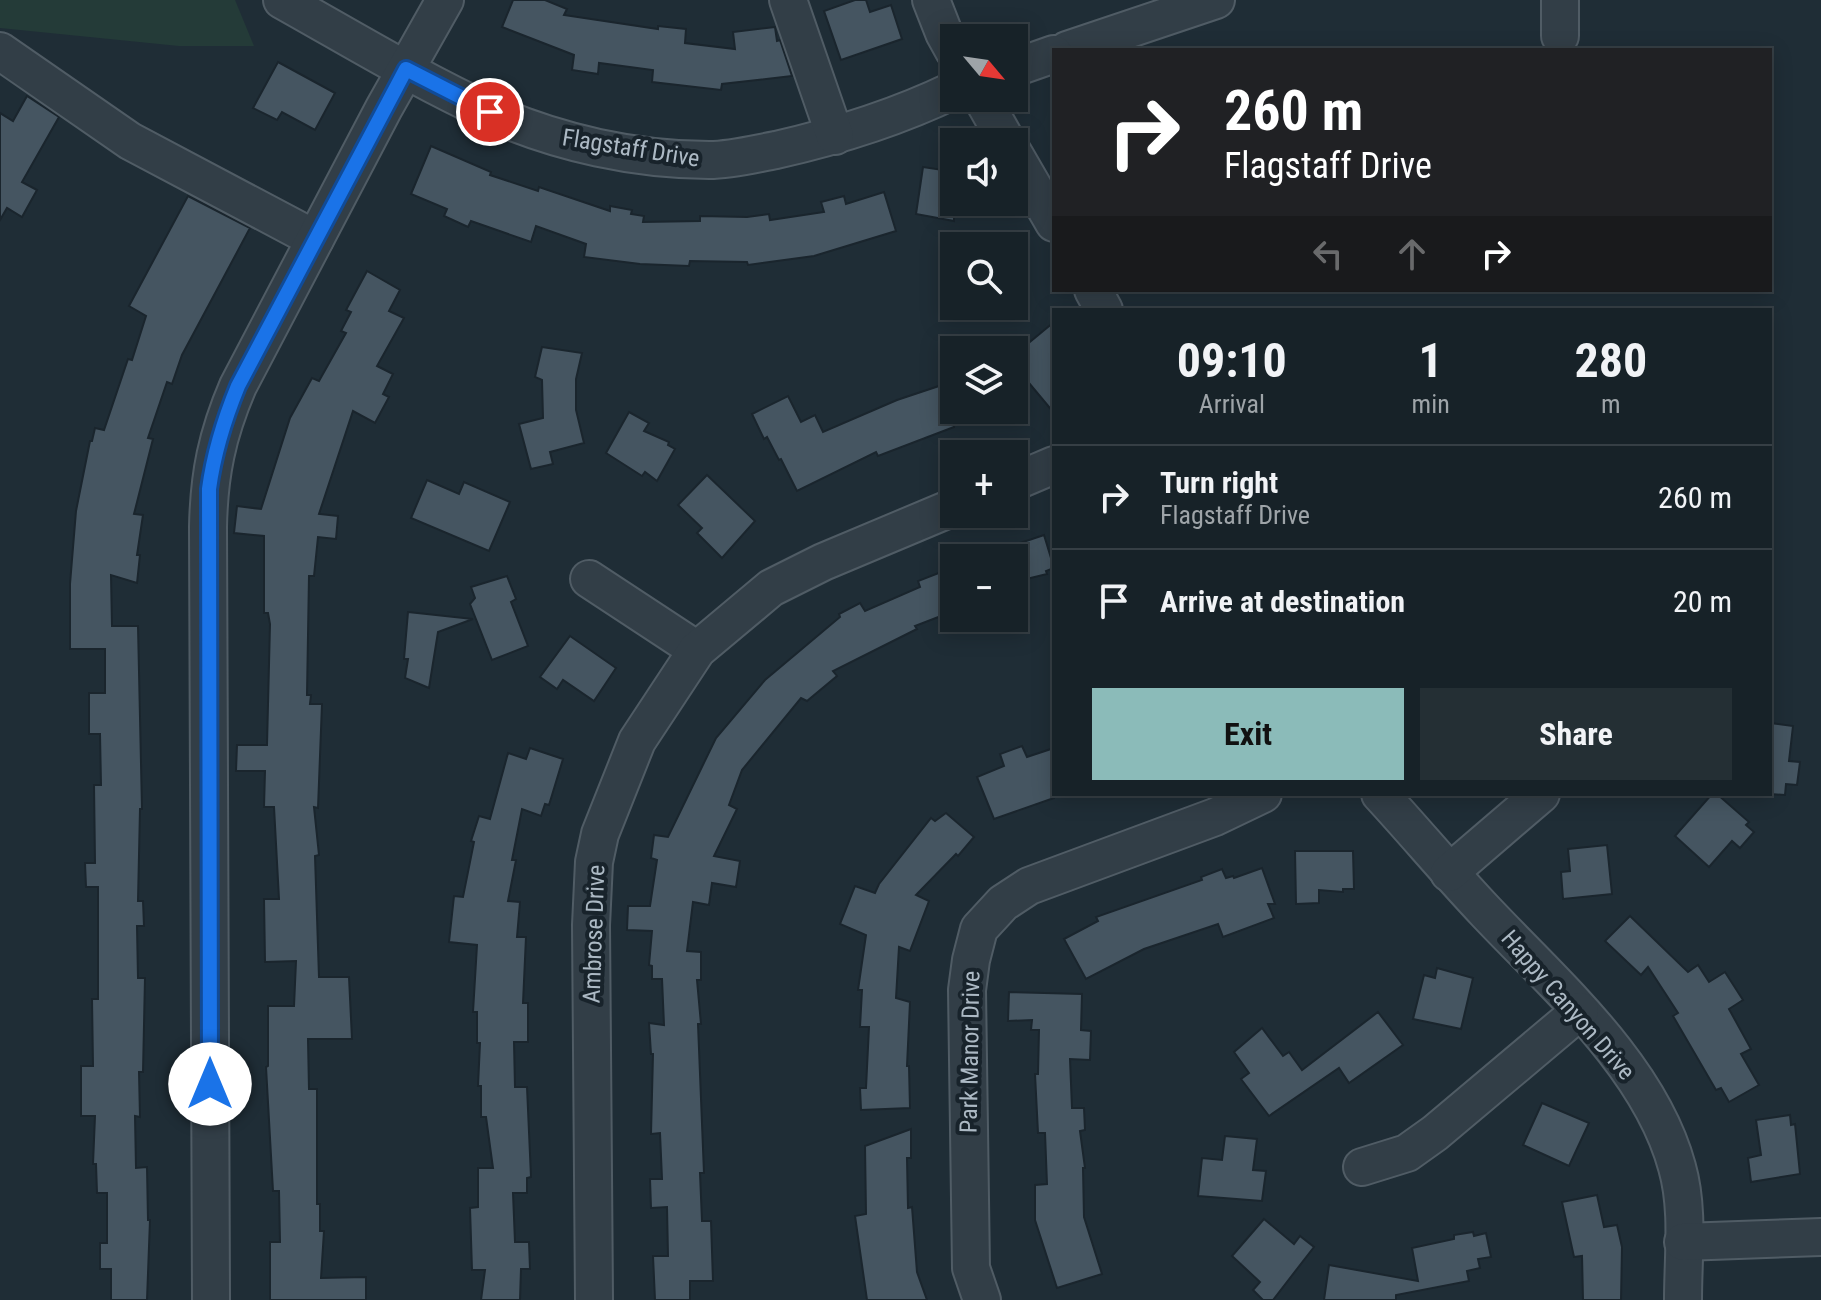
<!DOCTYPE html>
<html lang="en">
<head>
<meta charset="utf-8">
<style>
	:root { --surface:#172228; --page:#242f34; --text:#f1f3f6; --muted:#9ea4a8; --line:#363f45; --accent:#8bbbb9 }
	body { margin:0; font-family:"Roboto Condensed",sans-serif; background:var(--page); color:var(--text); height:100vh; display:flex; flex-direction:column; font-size:30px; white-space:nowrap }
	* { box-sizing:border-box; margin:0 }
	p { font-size:26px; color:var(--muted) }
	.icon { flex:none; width:44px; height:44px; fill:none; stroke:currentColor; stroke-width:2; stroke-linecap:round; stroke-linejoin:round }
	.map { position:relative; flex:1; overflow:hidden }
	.sheet { position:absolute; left:1052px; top:308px; width:720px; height:488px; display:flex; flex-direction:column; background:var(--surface); border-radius:0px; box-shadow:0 4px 20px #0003,0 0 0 2px var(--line) }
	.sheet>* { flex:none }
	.guide { position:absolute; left:1052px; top:48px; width:720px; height:244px; border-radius:0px; box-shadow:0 4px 20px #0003,0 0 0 2px var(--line); background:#202124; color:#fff; overflow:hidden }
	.needle { width:52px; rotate:119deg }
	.buttons { position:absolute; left:940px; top:24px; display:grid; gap:16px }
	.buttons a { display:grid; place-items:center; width:88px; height:88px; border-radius:0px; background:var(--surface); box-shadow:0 4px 20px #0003,0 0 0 2px var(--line); font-size:40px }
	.pin { position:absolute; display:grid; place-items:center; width:68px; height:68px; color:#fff; margin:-34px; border:4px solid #fff; border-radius:50%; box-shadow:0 2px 8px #0007 }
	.me { position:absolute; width:88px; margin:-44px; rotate:0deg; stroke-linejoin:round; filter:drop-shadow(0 0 6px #0008) }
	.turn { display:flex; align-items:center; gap:28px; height:168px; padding:0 40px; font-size:36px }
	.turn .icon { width:104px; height:104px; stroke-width:2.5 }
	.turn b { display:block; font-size:56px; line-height:68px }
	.lanes { display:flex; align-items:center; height:76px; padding:0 40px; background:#0003; justify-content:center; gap:40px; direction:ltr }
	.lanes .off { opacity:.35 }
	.eta { display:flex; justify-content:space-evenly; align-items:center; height:136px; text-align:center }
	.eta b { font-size:48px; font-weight:700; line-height:56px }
	.cta { display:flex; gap:16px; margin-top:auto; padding:16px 40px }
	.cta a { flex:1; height:92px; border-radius:0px; background:var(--accent); color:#111; font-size:32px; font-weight:700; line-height:92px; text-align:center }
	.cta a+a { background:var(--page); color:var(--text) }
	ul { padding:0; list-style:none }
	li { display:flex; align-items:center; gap:24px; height:104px; padding:0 40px; border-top:2px solid var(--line) }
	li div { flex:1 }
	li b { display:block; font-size:30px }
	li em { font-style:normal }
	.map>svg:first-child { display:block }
	.green { fill:#243b38 }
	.building { fill:#455561; stroke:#1a252d; stroke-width:2 }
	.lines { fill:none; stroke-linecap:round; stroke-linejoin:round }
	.minor-casing { stroke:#505c65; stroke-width:40 }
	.minor { stroke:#323e47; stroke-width:36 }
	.route-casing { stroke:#114b97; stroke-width:20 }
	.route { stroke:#1a73e8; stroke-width:14 }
	.labels { text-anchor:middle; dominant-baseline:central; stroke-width:8; stroke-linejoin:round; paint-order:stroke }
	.street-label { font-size:24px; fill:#acb9c4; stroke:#18232b }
</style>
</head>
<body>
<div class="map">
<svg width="1821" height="1300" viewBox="0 0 1821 1300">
	<rect width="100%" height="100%" fill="#1f2d36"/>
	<!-- green -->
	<path class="green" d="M0 0H235L254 46H179L0 28Z"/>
	<!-- building -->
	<g class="building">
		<path d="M513 0H545L567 9 564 15 658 29V26L686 29 685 43 735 49 733 32 775 27 777 41 780 40 792 76 722 84 721 90 652 82 653 70 599 63 598 74 572 70 574 55 502 27Z"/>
		<path d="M855 0H866L870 12 891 5 902 39 841 60 824 11Z"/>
		<path d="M278 62 335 93 315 130 282 112 277 120 253 108Z"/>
		<path d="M27 96 59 117 22 182 37 190 22 217 7 208 0 220V113L13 121Z"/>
		<path d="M431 146 491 172 490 175 538 191 539 187 610 211V206L632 210 631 214 644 216 643 222 700 221V216L747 217 769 214 770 220 824 212 821 202 844 196 846 204 884 192 896 231 814 256 748 265 747 262 690 261 689 266 640 264 584 257 586 244 536 226 531 242 471 221 468 227 444 216 447 209 411 194Z"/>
		<path d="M923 167 943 170 942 179 954 181V221L916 214Z"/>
		<path d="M188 196 250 228 182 355 172 384 167 382 148 438 153 439 134 514 143 515 137 555H140L137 583 111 575 112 626H138L142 809H140L138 901H143L144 926H137L138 978H145L143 1072H139L140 1117 135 1116 136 1168 147 1167 148 1220H150L147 1300H111V1269H100V1243H107V1193H97L96 1164H93L95 1116H81V1066H93L92 999H98V887H86L85 863H95L94 785H101L100 734H89V693H105V649H70V584L76 511 90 441H92L95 428 104 430 128 359 132 360 146 316 129 306Z"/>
		<path d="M367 271 400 290 389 311 404 318 377 366 393 374 383 394 389 397 375 423 353 411 319 514 338 516 336 539 318 537 314 576H309L307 695H311L310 704H322L318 808 314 807 319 855 315 856 319 977H349L352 1039H308L309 1089H317V1204H320V1231H324L321 1278 366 1277V1300H270V1242H280L279 1191H273L266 1067 268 1066V1006H294L296 961 265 962 264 899H279L274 807H264L265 771H236L237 745H267L270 624 268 613H264V536L234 533 237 506 261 509 290 418 312 378 319 381 346 333 341 331 351 312 346 310Z"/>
		<path d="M1054 322V413L1014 365V355Z"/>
		<path d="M542 347 582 353 576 379V410L584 443 550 452 553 464 531 469 519 424 543 418 542 380 535 377Z"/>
		<path d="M954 381V427L878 456 876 452 797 491 781 459 779 460 767 437 764 439 752 414 788 396 801 422 815 415 823 432 897 400Z"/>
		<path d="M629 412 649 423 644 431 669 442 668 445 675 449 657 481 645 472 642 476 606 453Z"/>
		<path d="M707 475 755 521 722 558 697 533 702 528 678 505Z"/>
		<path d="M427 480 459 494 464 482 510 502 489 551 411 518Z"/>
		<path d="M1044 535 1054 568 1046 571 1047 574 1014 582V545Z"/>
		<path d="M954 567V611L915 626 917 629 833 671 837 676 807 701 801 698 742 770 729 805 737 809 714 856 740 861 736 887 712 883 709 905 693 902 687 951 701 952V980H697L701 1024H698L704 1173H700L702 1221H711L713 1281H690V1300H655L653 1256H668L667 1207 651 1208 650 1179H662L660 1133 651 1134 653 1054H651L649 1023 664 1025 662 979H652V966L649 965 652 931 627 930 628 906H650L657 860 651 858 654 835 668 837 716 738 765 680 840 617 839 614 860 603 865 611 920 587 918 581Z"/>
		<path d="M507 576 516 599 511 602 528 646 492 660 470 604 475 598 471 587Z"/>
		<path d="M408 612 473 619 438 632 429 688 405 678 408 659H404Z"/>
		<path d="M570 636 616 668 594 701 563 680 557 689 540 677Z"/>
		<path d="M1770 723 1793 726 1789 761 1800 762 1797 785 1786 784 1785 795 1770 794Z"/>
		<path d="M1022 746 1027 757 1054 748V798L994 819 977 777 1004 766 1000 754Z"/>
		<path d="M530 748 563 759 549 805 545 804 541 816 522 809 512 860H516L508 901 520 902 517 937H526L523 1003H528V1042H514L515 1087H527L531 1177 527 1178V1193H513L515 1242H529L530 1269H521L520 1300H481L485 1270H472L470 1208 478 1207V1168H493L486 1117H481V1086H478L480 1043H477V1012H473L477 945 449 942 454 896 463 897 474 842 471 841 479 816 490 819 508 753 526 759Z"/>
		<path d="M1712 794H1717L1749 822 1746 825 1754 832 1740 848 1732 841 1709 867 1675 836Z"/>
		<path d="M946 813 974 837 958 856 956 854 916 895 929 901 910 951 899 947 896 998 910 1002 907 1066H909L910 1108 861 1110 860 1088H866L869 1027H860L862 990H858L866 935 840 924 855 886 875 893 879 884 931 818 935 821Z"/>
		<path d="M1607 845 1612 894 1563 899 1561 872 1570 871 1568 849Z"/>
		<path d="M1295 851H1353L1354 889H1343V892L1319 890V903L1296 904Z"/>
		<path d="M1262 868 1275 904H1268L1274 918 1223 937 1218 924 1144 949 1086 979 1064 939 1098 921 1096 917 1202 880 1201 877 1222 869 1226 878 1233 876 1234 878Z"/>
		<path d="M1630 916 1688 972 1698 965 1709 982 1725 972 1743 1000 1729 1009 1751 1049 1741 1054 1759 1085 1729 1102 1721 1088 1716 1090 1673 1016 1678 1013 1648 967 1641 975 1605 941Z"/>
		<path d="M1437 968 1473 978 1461 1029 1413 1019 1424 975 1435 978Z"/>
		<path d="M1009 992 1082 994 1081 1030 1091 1031 1090 1060 1070 1059 1072 1108H1084L1085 1130 1080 1131 1085 1168H1083L1084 1217 1102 1274 1057 1288 1035 1220V1185L1047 1184 1045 1133H1038L1035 1074H1038L1039 1030H1031L1032 1020 1008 1021Z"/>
		<path d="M1378 1012 1403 1045 1349 1083 1339 1068 1269 1116 1241 1079 1249 1073 1234 1052 1262 1028 1283 1056 1289 1052 1302 1070Z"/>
		<path d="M1542 1103 1589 1123 1569 1166 1523 1145Z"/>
		<path d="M1790 1115 1791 1125 1795 1124 1800 1174 1751 1182 1748 1158 1761 1155 1756 1120Z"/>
		<path d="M911 1129V1158H907L908 1208 912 1207 917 1272 927 1300H867L855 1216 866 1214 865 1146Z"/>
		<path d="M1225 1136 1257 1139 1253 1170 1266 1171 1262 1201 1198 1196 1202 1158 1222 1160Z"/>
		<path d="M1597 1195 1604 1227 1617 1225 1622 1247 1621 1300H1583L1582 1256 1574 1257 1562 1202Z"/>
		<path d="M1264 1219 1294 1244 1300 1236 1314 1247 1273 1300H1263L1253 1290 1260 1282 1232 1256Z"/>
		<path d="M1473 1232 1474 1236 1486 1233 1491 1257 1478 1259 1480 1268 1467 1271 1469 1281 1396 1295V1300H1324L1329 1265 1418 1281 1412 1248 1454 1239V1235Z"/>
	</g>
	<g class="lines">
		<defs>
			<g id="minor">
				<path d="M282 0C350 38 419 80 491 113 558 143 636 160 709 160 731 160 754 154 776 150 838 136 896 118 954 90"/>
				<path d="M788 0 835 136"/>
				<path d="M931 0 944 33 954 51"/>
				<path d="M1560 36V0"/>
				<path d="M1067 50 1216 0"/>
				<path d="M0 51 130 141 315 239"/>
				<path d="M1014 68 1054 54"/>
				<path d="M982 98 1007 142"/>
				<path d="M1014 154 1054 223"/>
				<path d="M1093 290 1104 310"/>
				<path d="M1014 482 1054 465"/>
				<path d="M589 579 697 650"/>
				<path d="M1380 794C1416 833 1449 873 1486 912 1555 985 1650 1067 1677 1167 1689 1209 1683 1256 1683 1300"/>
				<path d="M1449 873 1541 794"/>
				<path d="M1362 1167 1407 1153 1435 1133 1580 1011"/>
				<path d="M1683 1242 1821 1237"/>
				<path d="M211 1300 208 527C209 474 217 435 238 386L384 108 445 0"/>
				<path d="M594 1300 591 925 594 862 600 834 637 741 697 650 771 588 823 562 954 507"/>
				<path d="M982 1300 971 1268 967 990 971 960 979 929 1003 903 1029 886 1215 817 1263 794"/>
			</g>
		</defs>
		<!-- minor casing -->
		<use href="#minor" class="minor-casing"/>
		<!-- minor -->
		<use href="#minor" class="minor"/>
	</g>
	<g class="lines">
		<defs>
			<path id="route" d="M210 1084 209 489C214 452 224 420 238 386L406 69 490 112"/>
		</defs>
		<!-- route casing -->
		<use href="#route" class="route-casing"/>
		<!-- route -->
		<use href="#route" class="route"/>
	</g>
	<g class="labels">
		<!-- street labels -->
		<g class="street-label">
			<text transform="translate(631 148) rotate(9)">Flagstaff Drive</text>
			<text transform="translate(594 934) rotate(-88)">Ambrose Drive</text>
			<text transform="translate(1568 1005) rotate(49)">Happy Canyon Drive</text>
			<text transform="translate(970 1052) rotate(-89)">Park Manor Drive</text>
		</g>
	</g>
</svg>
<div class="buttons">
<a><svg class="needle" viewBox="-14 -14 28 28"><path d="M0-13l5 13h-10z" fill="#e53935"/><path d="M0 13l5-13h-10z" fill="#9ea4a8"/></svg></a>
<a><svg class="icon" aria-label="sound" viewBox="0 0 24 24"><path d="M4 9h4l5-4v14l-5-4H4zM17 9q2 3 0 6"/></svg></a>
<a><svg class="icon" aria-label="search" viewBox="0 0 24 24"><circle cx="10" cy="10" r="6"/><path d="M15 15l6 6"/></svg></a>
<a><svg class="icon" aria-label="layers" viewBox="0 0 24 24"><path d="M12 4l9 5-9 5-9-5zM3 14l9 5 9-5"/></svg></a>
<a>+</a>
<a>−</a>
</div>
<div class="pin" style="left:490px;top:112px;background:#d93025"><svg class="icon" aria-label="arrive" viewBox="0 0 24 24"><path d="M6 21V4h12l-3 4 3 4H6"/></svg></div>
<svg class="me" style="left:210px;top:1084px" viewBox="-20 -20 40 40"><circle r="19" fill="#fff"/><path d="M0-13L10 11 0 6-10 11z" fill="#1a73e8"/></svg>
<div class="guide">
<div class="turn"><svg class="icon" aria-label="right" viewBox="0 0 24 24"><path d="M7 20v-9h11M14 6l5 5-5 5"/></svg><div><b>260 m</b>Flagstaff Drive</div></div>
<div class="lanes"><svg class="icon off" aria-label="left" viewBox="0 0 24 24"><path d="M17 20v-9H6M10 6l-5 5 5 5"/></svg><svg class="icon off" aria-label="ahead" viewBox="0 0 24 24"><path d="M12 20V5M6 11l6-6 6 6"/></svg><svg class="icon" aria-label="right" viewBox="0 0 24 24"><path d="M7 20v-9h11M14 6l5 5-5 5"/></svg></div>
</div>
<section class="sheet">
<div class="eta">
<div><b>09:10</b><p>Arrival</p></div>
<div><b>1</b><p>min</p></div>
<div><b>280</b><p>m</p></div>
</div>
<ul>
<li><svg class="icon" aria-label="right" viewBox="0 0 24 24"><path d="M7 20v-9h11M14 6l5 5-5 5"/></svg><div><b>Turn right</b><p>Flagstaff Drive</p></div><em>260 m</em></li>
<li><svg class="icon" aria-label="arrive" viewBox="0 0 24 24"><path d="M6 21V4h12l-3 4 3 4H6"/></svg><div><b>Arrive at destination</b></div><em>20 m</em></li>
</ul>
<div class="cta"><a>Exit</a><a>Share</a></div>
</section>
</div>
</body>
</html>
